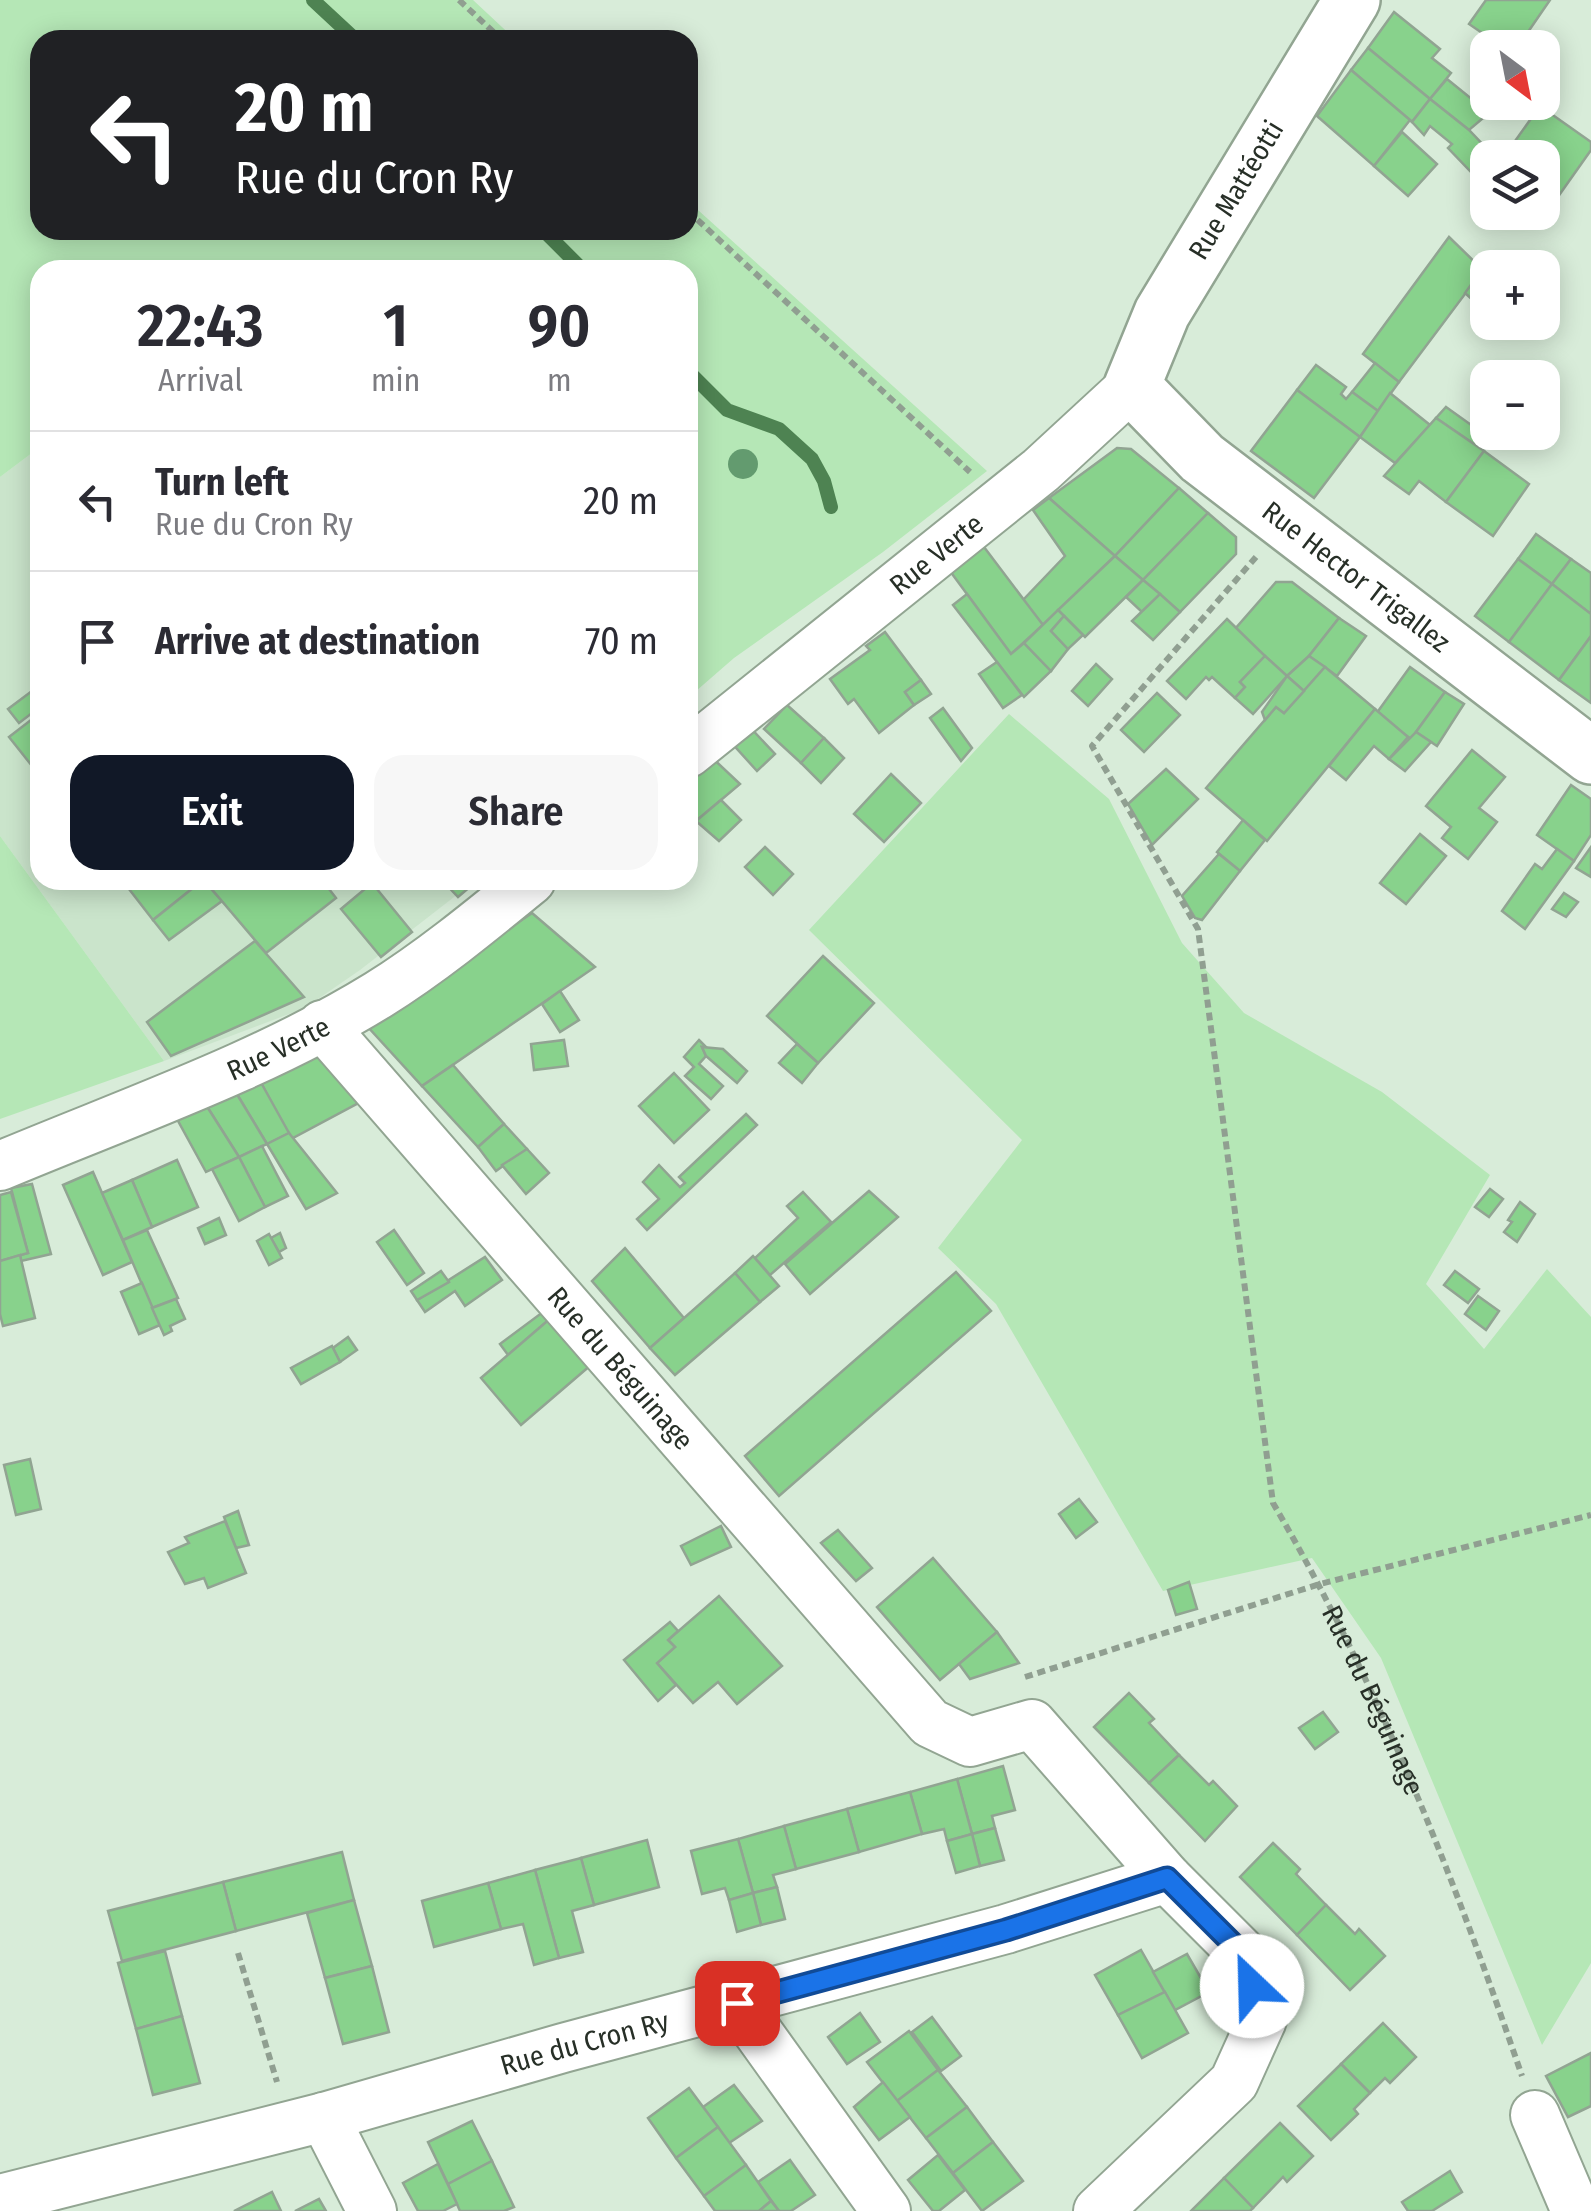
<!DOCTYPE html>
<html lang="en">
<head>
<meta charset="utf-8">
<style>
	:root { --surface:#fff; --page:#f7f7f7; --text:#2b2b33; --muted:#7c7c81; --line:#e1e1e2; --accent:#111827 }
	body { margin:0; font-family:"Fira Sans Condensed",sans-serif; background:var(--page); color:var(--text); height:100vh; display:flex; flex-direction:column; font-size:38px; white-space:nowrap }
	* { box-sizing:border-box; margin:0 }
	p { font-size:32px; color:var(--muted) }
	.icon { flex:none; width:55px; height:55px; fill:none; stroke:currentColor; stroke-width:2; stroke-linecap:round; stroke-linejoin:round }
	.map { position:relative; flex:1; overflow:hidden }
	.details { position:absolute; left:30px; top:260px; width:668px; height:630px; display:flex; flex-direction:column; background:var(--surface); border-radius:30px; box-shadow:0 5px 25px #0003 }
	.details>* { flex:none }
	.banner { position:absolute; left:30px; top:30px; width:668px; height:210px; border-radius:30px; box-shadow:0 5px 25px #0003; background:#202124; color:#fff; overflow:hidden }
	.needle { width:65px; rotate:148deg }
	.controls { position:absolute; left:1470px; top:30px; display:grid; gap:20px }
	.controls a { display:grid; place-items:center; width:90px; height:90px; border-radius:20px; background:var(--surface); box-shadow:0 5px 25px #0003; font-size:50px }
	.pin { position:absolute; display:grid; place-items:center; width:85px; height:85px; color:#fff; margin:-42px; border-radius:20px; box-shadow:0 5px 15px #0006 }
	.me { position:absolute; width:110px; margin:-55px; rotate:336deg; stroke-linejoin:round; filter:drop-shadow(0 0 8px #0008) }
	.turn { display:flex; align-items:center; gap:35px; height:210px; padding:0 40px; font-size:45px }
	.turn .icon { width:130px; height:130px; stroke-width:2.5 }
	.turn b { display:block; font-size:70px; line-height:85px }
	.eta { display:flex; justify-content:space-evenly; align-items:center; height:170px; text-align:center }
	.eta b { font-size:60px; font-weight:600; line-height:70px }
	.cta { display:flex; gap:20px; margin-top:auto; padding:20px 40px }
	.cta a { flex:1; height:115px; border-radius:30px; background:var(--accent); color:#fff; font-size:40px; font-weight:600; line-height:115px; text-align:center }
	.cta a+a { background:var(--page); color:var(--text) }
	ul { padding:0; list-style:none }
	li { display:flex; align-items:center; gap:30px; height:140px; padding:0 40px; border-top:2px solid var(--line) }
	li div { flex:1 }
	li b { display:block; font-size:38px }
	li em { font-style:normal }
	.map>svg:first-child { display:block }
	.built { fill:#cae4cb }
	.green { fill:#b5e7b6 }
	.lines { fill:none; stroke-linecap:round; stroke-linejoin:round }
	.stream { stroke:#4e8352; stroke-width:14 }
	.building { fill:#88d28c; stroke:#91a492; stroke-width:2.5 }
	.minor-casing { stroke:#92a592; stroke-width:52 }
	.tertiary-casing { stroke:#92a592; stroke-width:60 }
	.path { stroke:#909f91; stroke-width:6; stroke-dasharray:8 5; stroke-linecap:butt }
	.minor { stroke:#fff; stroke-width:48 }
	.tertiary { stroke:#fff; stroke-width:55 }
	.tree { fill:#639b6f }
	.route-casing { stroke:#114b97; stroke-width:25 }
	.route { stroke:#1a73e8; stroke-width:18 }
	.labels { text-anchor:middle; dominant-baseline:central; stroke-width:8; stroke-linejoin:round; paint-order:stroke }
	.street-label { font-size:28px; fill:#272f27; stroke:#fff }
</style>
</head>
<body>
<div class="map">
<svg width="1591" height="2211" viewBox="0 0 1591 2211">
	<rect width="100%" height="100%" fill="#d8ecd9"/>
	<!-- built -->
	<path class="built" d="M40 447V880H476L360 970 305 1008 164 1061 0 836V477Z"/>
	<!-- green -->
	<g class="green">
		<path d="M0 0H473L516 40H40V230H688V201L987 471 883 552 734 658 688 698V270H40V447L0 477Z"/>
		<path d="M1009 714 1109 799 1182 943 1244 1013 1382 1092 1490 1175 1426 1284 1484 1349 1547 1269 1591 1317V1963L1542 2045 1381 1658 1312 1558 1163 1591 996 1304 938 1248 1022 1140 809 930Z"/>
		<path d="M0 836 164 1061 0 1119Z"/>
	</g>
	<g class="lines">
		<!-- stream -->
		<g class="stream">
			<path d="M313 0 356 40"/>
			<path d="M543 230 583 270"/>
			<path d="M688 371 727 410 779 429 812 459 824 481 831 507"/>
		</g>
	</g>
	<!-- building -->
	<g class="building">
		<path d="M1486 0H1550L1517 48H1504L1469 24Z"/>
		<path d="M1394 12 1440 49 1432 58 1451 73 1430 99 1368 48Z"/>
		<path d="M1368 48 1430 99 1412 122 1351 70Z"/>
		<path d="M1351 70 1410 120 1374 166 1317 116Z"/>
		<path d="M1447 79 1489 113 1469 130 1430 99Z"/>
		<path d="M1430 99 1469 130 1490 152 1470 171 1448 148 1452 144 1430 126 1424 135 1412 122Z"/>
		<path d="M1540 106 1591 142V150L1555 201 1542 192V158H1503Z"/>
		<path d="M1402 132 1437 164 1408 196 1374 166Z"/>
		<path d="M1449 237 1483 270 1399 382 1363 354Z"/>
		<path d="M1478 275 1488 283 1486 312 1465 293Z"/>
		<path d="M1375 363 1399 382 1378 411 1352 392Z"/>
		<path d="M1316 365 1346 387 1341 394 1346 399 1352 392 1378 411 1360 437 1297 390Z"/>
		<path d="M1297 390 1360 437 1314 498 1251 451Z"/>
		<path d="M1390 393 1430 425 1395 463 1360 437Z"/>
		<path d="M1446 407 1488 437 1480 448 1436 418Z"/>
		<path d="M1436 418 1484 451 1446 502 1419 481 1409 494 1384 476Z"/>
		<path d="M1117 448 1131 449 1179 488 1115 556 1049 498Z"/>
		<path d="M1484 451 1529 484 1493 536 1446 502Z"/>
		<path d="M1179 488 1208 513 1143 580 1115 556Z"/>
		<path d="M1049 498 1115 556 1043 625 1023 600 1065 556 1033 510Z"/>
		<path d="M1208 513 1236 537V554L1180 612 1143 580Z"/>
		<path d="M1536 534 1571 559 1552 584 1518 559Z"/>
		<path d="M984 547 1043 625 1011 654 950 571Z"/>
		<path d="M1115 556 1143 580 1085 637 1058 610Z"/>
		<path d="M1518 559 1552 584 1509 642 1475 616Z"/>
		<path d="M1571 559 1591 573V614L1552 584Z"/>
		<path d="M1143 580 1160 594 1143 613 1126 597Z"/>
		<path d="M1276 582H1292L1339 618 1309 656 1287 676 1235 629Z"/>
		<path d="M1552 584 1591 614V636L1559 680 1509 642Z"/>
		<path d="M967 594 1011 654 1024 643 1051 671 1024 697 953 605Z"/>
		<path d="M1160 594 1180 612 1153 640 1132 621Z"/>
		<path d="M1058 610 1064 616 1051 631 1068 649 1051 671 1024 643Z"/>
		<path d="M1064 616 1083 635 1068 649 1051 631Z"/>
		<path d="M1339 618 1366 636 1337 676 1309 656Z"/>
		<path d="M1227 619 1265 656 1240 682 1245 687 1235 698 1212 677 1209 680 1206 677 1186 699 1167 681Z"/>
		<path d="M885 632 921 680 905 692 914 705 879 733 854 699 848 704 830 679 870 650 866 646Z"/>
		<path d="M1591 636V703L1559 680Z"/>
		<path d="M1265 656 1287 676 1253 714 1235 698 1245 687 1240 682Z"/>
		<path d="M1309 656 1325 667 1304 691 1287 676Z"/>
		<path d="M997 662 1022 695 1003 708 979 674Z"/>
		<path d="M1096 664 1112 679 1088 706 1072 691Z"/>
		<path d="M1325 667 1375 709 1267 841 1206 788 1276 707 1284 713Z"/>
		<path d="M1410 667 1445 692 1411 739 1376 714Z"/>
		<path d="M1287 676 1304 691 1284 713 1276 707 1265 720 1262 712Z"/>
		<path d="M921 680 931 694 914 705 905 692Z"/>
		<path d="M40 685V707L19 723 8 709Z"/>
		<path d="M1445 692 1464 704 1437 746 1416 732Z"/>
		<path d="M1157 693 1180 715 1144 752 1121 730Z"/>
		<path d="M787 705 824 738 801 763 764 729Z"/>
		<path d="M943 708 972 748 961 761 930 718Z"/>
		<path d="M1375 709 1408 737 1389 759 1374 746 1346 780 1329 766Z"/>
		<path d="M40 713V776L9 737Z"/>
		<path d="M747 724 775 754 757 771 729 740Z"/>
		<path d="M1416 732 1431 742 1405 771 1389 759Z"/>
		<path d="M824 738 844 758 821 783 801 763Z"/>
		<path d="M1472 750 1505 777 1479 808 1497 822 1468 859 1442 838 1451 827 1426 806Z"/>
		<path d="M706 752 740 784 696 821 688 813V768Z"/>
		<path d="M1166 769 1198 799 1152 845 1128 804Z"/>
		<path d="M891 774 921 803 884 842 854 814Z"/>
		<path d="M1571 785 1591 799V835L1574 861 1537 835Z"/>
		<path d="M721 800 741 820 719 841 696 821Z"/>
		<path d="M1243 820 1265 840 1240 871 1217 852Z"/>
		<path d="M1420 834 1446 856 1406 904 1380 883Z"/>
		<path d="M765 847 793 874 773 895 745 867Z"/>
		<path d="M1591 847V877L1576 868Z"/>
		<path d="M1557 849 1574 861 1525 929 1502 911 1535 864 1542 869Z"/>
		<path d="M1219 854 1240 871 1202 920 1195 918 1182 896Z"/>
		<path d="M122 880H203L153 920Z"/>
		<path d="M203 880 222 901 169 940 153 920Z"/>
		<path d="M204 880H322L336 898 266 953Z"/>
		<path d="M442 880H478L458 897Z"/>
		<path d="M372 883 412 932 381 957 341 909Z"/>
		<path d="M1564 893 1578 902 1566 917 1552 909Z"/>
		<path d="M532 913 595 967 422 1086 367 1026Z"/>
		<path d="M255 941 304 997 171 1056 147 1022Z"/>
		<path d="M823 956 874 1003 818 1063 767 1016Z"/>
		<path d="M560 991 579 1020 560 1032 542 1004Z"/>
		<path d="M564 1040 568 1066 534 1070 531 1044Z"/>
		<path d="M699 1040 706 1047H702L706 1056 699 1064 723 1086 711 1099 685 1076 694 1067 684 1057Z"/>
		<path d="M797 1044 818 1063 802 1083 779 1063Z"/>
		<path d="M321 1047 364 1100 291 1139 260 1081Z"/>
		<path d="M702 1047 723 1049 747 1071 737 1083 706 1056Z"/>
		<path d="M453 1065 504 1124 478 1147 422 1086Z"/>
		<path d="M674 1073 709 1110 674 1143 639 1106Z"/>
		<path d="M259 1079 289 1133 267 1144 235 1091Z"/>
		<path d="M235 1091 267 1144 239 1157 206 1105Z"/>
		<path d="M206 1105 239 1157 206 1172 177 1119Z"/>
		<path d="M746 1114 757 1125 647 1230 637 1219 659 1199 643 1182 659 1165 680 1187 685 1183 679 1177Z"/>
		<path d="M504 1124 527 1149 496 1171 478 1147Z"/>
		<path d="M289 1133 337 1193 306 1209 267 1144Z"/>
		<path d="M262 1146 288 1196 265 1207 239 1157Z"/>
		<path d="M527 1149 549 1173 526 1194 502 1165Z"/>
		<path d="M239 1157 265 1207 239 1221 212 1169Z"/>
		<path d="M177 1160 198 1207 152 1227 132 1180Z"/>
		<path d="M93 1172 132 1262 103 1275 63 1185Z"/>
		<path d="M132 1180 152 1227 123 1240 102 1193Z"/>
		<path d="M32 1184 51 1254 21 1261 20 1255 28 1253 11 1188Z"/>
		<path d="M1490 1189 1503 1199 1489 1217 1475 1207Z"/>
		<path d="M869 1191 898 1217 810 1294 785 1264Z"/>
		<path d="M11 1192 28 1253 0 1261V1195Z"/>
		<path d="M803 1192 831 1222 770 1275 755 1258 798 1218 787 1206Z"/>
		<path d="M1520 1202 1535 1214 1517 1242 1504 1232 1512 1222 1508 1220Z"/>
		<path d="M219 1218 226 1235 205 1244 198 1228Z"/>
		<path d="M147 1230 178 1298 152 1308 123 1240Z"/>
		<path d="M394 1230 424 1273 407 1285 377 1242Z"/>
		<path d="M280 1233 286 1248 279 1252 271 1238Z"/>
		<path d="M269 1234 282 1258 269 1265 257 1241Z"/>
		<path d="M625 1248 684 1318 650 1348 592 1281Z"/>
		<path d="M20 1255 35 1318 3 1326 0 1314V1261Z"/>
		<path d="M753 1256 779 1286 760 1302 735 1273Z"/>
		<path d="M485 1257 502 1280 465 1306 455 1291 425 1312 417 1300Z"/>
		<path d="M441 1271 449 1282 417 1300 411 1291Z"/>
		<path d="M1455 1271 1479 1289 1468 1303 1444 1285Z"/>
		<path d="M956 1272 991 1311 779 1496 745 1456Z"/>
		<path d="M735 1273 760 1302 675 1375 650 1348Z"/>
		<path d="M142 1283 160 1325 139 1334 121 1292Z"/>
		<path d="M1478 1296 1499 1311 1486 1330 1465 1314Z"/>
		<path d="M176 1299 185 1319 170 1326 172 1331 164 1335 152 1308Z"/>
		<path d="M547 1309 552 1317 508 1355 500 1344Z"/>
		<path d="M552 1317 592 1364 521 1425 481 1378Z"/>
		<path d="M348 1337 357 1350 340 1362 333 1348Z"/>
		<path d="M332 1346 340 1362 301 1384 291 1368Z"/>
		<path d="M30 1459 41 1509 16 1515 4 1465Z"/>
		<path d="M1079 1499 1097 1522 1076 1538 1059 1514Z"/>
		<path d="M238 1511 249 1545 236 1548 224 1517Z"/>
		<path d="M225 1521 246 1573 208 1588 204 1578 185 1584 168 1552 189 1543 185 1537Z"/>
		<path d="M721 1526 731 1547 691 1565 681 1546Z"/>
		<path d="M838 1530 872 1568 856 1581 821 1543Z"/>
		<path d="M933 1558 997 1632 940 1680 877 1607Z"/>
		<path d="M1189 1582 1197 1609 1176 1615 1168 1590Z"/>
		<path d="M719 1596 782 1666 737 1704 718 1682 693 1703 657 1663 675 1647 668 1640Z"/>
		<path d="M670 1622 678 1631 668 1640 675 1647 657 1663 676 1685 658 1701 624 1660Z"/>
		<path d="M997 1632 1019 1663 970 1679 959 1664Z"/>
		<path d="M1129 1693 1154 1719 1149 1723 1179 1755 1149 1783 1094 1727Z"/>
		<path d="M1323 1712 1338 1732 1315 1749 1299 1728Z"/>
		<path d="M1179 1755 1209 1785 1213 1781 1237 1806 1205 1841 1149 1783Z"/>
		<path d="M1003 1766 1015 1810 992 1816 995 1828 972 1834 957 1779Z"/>
		<path d="M957 1779 972 1834 947 1841 944 1829 922 1834 910 1792Z"/>
		<path d="M910 1792 922 1834 859 1852 847 1809Z"/>
		<path d="M847 1809 859 1852 796 1869 784 1826Z"/>
		<path d="M784 1826 796 1869 773 1875 777 1887 753 1893 738 1839Z"/>
		<path d="M995 1828 1004 1860 980 1866 972 1834Z"/>
		<path d="M972 1834 980 1866 956 1873 947 1841Z"/>
		<path d="M738 1839 753 1893 729 1900 725 1888 702 1894 691 1851Z"/>
		<path d="M647 1840 659 1887 594 1905 581 1858Z"/>
		<path d="M1273 1843 1300 1869 1296 1874 1326 1905 1297 1935 1240 1877Z"/>
		<path d="M342 1852 354 1900 236 1931 223 1882Z"/>
		<path d="M581 1858 594 1905 572 1911 583 1952 559 1958 535 1870Z"/>
		<path d="M535 1870 559 1958 534 1965 523 1924 501 1929 488 1883Z"/>
		<path d="M223 1882 236 1931 122 1961 108 1911Z"/>
		<path d="M488 1883 501 1929 434 1947 422 1901Z"/>
		<path d="M777 1887 785 1919 761 1925 753 1893Z"/>
		<path d="M753 1893 761 1925 737 1932 729 1900Z"/>
		<path d="M354 1900 372 1966 325 1978 307 1913Z"/>
		<path d="M1326 1905 1355 1934 1359 1929 1385 1956 1350 1990 1297 1935Z"/>
		<path d="M1141 1950 1165 1992 1118 2015 1095 1975Z"/>
		<path d="M165 1951 182 2016 136 2029 118 1963Z"/>
		<path d="M1187 1954 1209 1992 1175 2010 1153 1972Z"/>
		<path d="M372 1966 389 2032 343 2044 325 1978Z"/>
		<path d="M1165 1992 1188 2033 1142 2058 1118 2015Z"/>
		<path d="M860 2013 880 2042 847 2064 828 2037Z"/>
		<path d="M182 2016 200 2083 153 2095 136 2029Z"/>
		<path d="M932 2017 961 2056 941 2071 912 2032Z"/>
		<path d="M1383 2023 1416 2057 1390 2083 1385 2078 1370 2093 1341 2064Z"/>
		<path d="M909 2031 938 2070 897 2101 867 2062Z"/>
		<path d="M1591 2053V2106L1568 2117 1546 2076Z"/>
		<path d="M1341 2064 1370 2093 1354 2109 1358 2114 1331 2140 1298 2106Z"/>
		<path d="M938 2070 967 2107 926 2138 897 2101Z"/>
		<path d="M883 2082 910 2117 879 2140 854 2107Z"/>
		<path d="M734 2085 762 2121 729 2143 703 2107Z"/>
		<path d="M689 2088 718 2127 676 2158 648 2118Z"/>
		<path d="M967 2107 993 2142 953 2173 926 2138Z"/>
		<path d="M472 2121 492 2161 448 2184 428 2142Z"/>
		<path d="M1280 2123 1313 2156 1287 2182 1283 2177 1253 2208 1224 2178Z"/>
		<path d="M718 2127 746 2165 704 2196 676 2158Z"/>
		<path d="M993 2142 1023 2181 982 2211 953 2173Z"/>
		<path d="M938 2155 965 2190 939 2211H933L908 2180Z"/>
		<path d="M790 2160 815 2195 791 2211H779L758 2182Z"/>
		<path d="M492 2161 514 2207 504 2211H460L448 2184Z"/>
		<path d="M438 2164 457 2204 443 2211H418L403 2183Z"/>
		<path d="M746 2165 771 2201 759 2211H715L704 2196Z"/>
		<path d="M1450 2171 1462 2192 1432 2211H1408L1402 2202Z"/>
		<path d="M1224 2178 1253 2208 1250 2211H1191Z"/>
		<path d="M272 2192 281 2211H234Z"/>
		<path d="M319 2199 326 2211H295Z"/>
		<path d="M771 2201 779 2211H759Z"/>
	</g>
	<g class="lines">
		<defs>
			<g id="minor">
				<path id="s2" d="M688 753 1041 470 1132 386"/>
				<path id="s3" d="M322 1025 930 1723 970 1742 1032 1724 1167 1878 1242 1953 1262 2020 1234 2082 1098 2211"/>
				<path id="s4" d="M0 1166C126 1113 261 1067 378 995 431 962 482 920 531 880"/>
				<path d="M737 2003 886 2211"/>
				<path d="M1535 2115 1576 2211"/>
				<path d="M324 2117 372 2211"/>
				<path id="s5" d="M0 2199 324 2117 563 2048 1006 1929 1167 1878"/>
			</g>
			<g id="tertiary">
				<path id="s6" d="M1352 0 1162 313 1132 386 1202 458 1591 756"/>
			</g>
		</defs>
		<!-- minor casing -->
		<use href="#minor" class="minor-casing"/>
		<!-- tertiary casing -->
		<use href="#tertiary" class="tertiary-casing"/>
		<!-- path -->
		<g class="path">
			<path d="M459 0 502 40"/>
			<path d="M688 211 970 472"/>
			<path id="s1" d="M1256 557 1092 746 1198 929 1273 1503C1378 1682 1455 1880 1522 2076"/>
			<path d="M1025 1677 1320 1584 1591 1515"/>
			<path d="M238 1953 277 2082"/>
		</g>
		<!-- minor -->
		<use href="#minor" class="minor"/>
		<!-- tertiary -->
		<use href="#tertiary" class="tertiary"/>
	</g>
	<!-- trees -->
	<circle class="tree" cx="743" cy="464" r="15"/>
	<g class="lines">
		<defs>
			<path id="route" d="M737 2003 1006 1930 1167 1878 1242 1953 1252 1986"/>
		</defs>
		<!-- route casing -->
		<use href="#route" class="route-casing"/>
		<!-- route -->
		<use href="#route" class="route"/>
	</g>
	<g class="labels">
		<!-- street labels -->
		<g class="street-label">
			<text transform="translate(1236 190) rotate(-59)">Rue Mattéotti</text>
			<text stroke="none"><textPath href="#s2" startOffset="318">Rue Verte</textPath></text>
			<text stroke="none"><textPath href="#s6" startOffset="740">Rue Hector Trigallez</textPath></text>
			<text stroke="none"><textPath href="#s4" startOffset="302">Rue Verte</textPath></text>
			<text stroke="none"><textPath href="#s3" startOffset="455">Rue du Béguinage</textPath></text>
			<text stroke="none"><textPath href="#s1" startOffset="1262">Rue du Béguinage</textPath></text>
			<text stroke="none"><textPath href="#s5" startOffset="605">Rue du Cron Ry</textPath></text>
		</g>
	</g>
</svg>
<div class="controls">
<a><svg class="needle" viewBox="-14 -14 28 28"><path d="M0-13l5 13h-10z" fill="#e53935"/><path d="M0 13l5-13h-10z" fill="#7c7c81"/></svg></a>
<a><svg class="icon" aria-label="layers" viewBox="0 0 24 24"><path d="M12 4l9 5-9 5-9-5zM3 14l9 5 9-5"/></svg></a>
<a>+</a>
<a>−</a>
</div>
<div class="pin" style="left:737px;top:2003px;background:#d93025"><svg class="icon" aria-label="arrive" viewBox="0 0 24 24"><path d="M6 21V4h12l-3 4 3 4H6"/></svg></div>
<svg class="me" style="left:1252px;top:1986px" viewBox="-20 -20 40 40"><circle r="19" fill="#fff"/><path d="M0-13L10 11 0 6-10 11z" fill="#1a73e8"/></svg>
<div class="banner">
<div class="turn"><svg class="icon" aria-label="left" viewBox="0 0 24 24"><path d="M17 20v-9H6M10 6l-5 5 5 5"/></svg><div><b>20 m</b>Rue du Cron Ry</div></div>
</div>
<section class="details">
<div class="eta">
<div><b>22:43</b><p>Arrival</p></div>
<div><b>1</b><p>min</p></div>
<div><b>90</b><p>m</p></div>
</div>
<ul>
<li><svg class="icon" aria-label="left" viewBox="0 0 24 24"><path d="M17 20v-9H6M10 6l-5 5 5 5"/></svg><div><b>Turn left</b><p>Rue du Cron Ry</p></div><em>20 m</em></li>
<li><svg class="icon" aria-label="arrive" viewBox="0 0 24 24"><path d="M6 21V4h12l-3 4 3 4H6"/></svg><div><b>Arrive at destination</b></div><em>70 m</em></li>
</ul>
<div class="cta"><a>Exit</a><a>Share</a></div>
</section>
</div>
</body>
</html>
